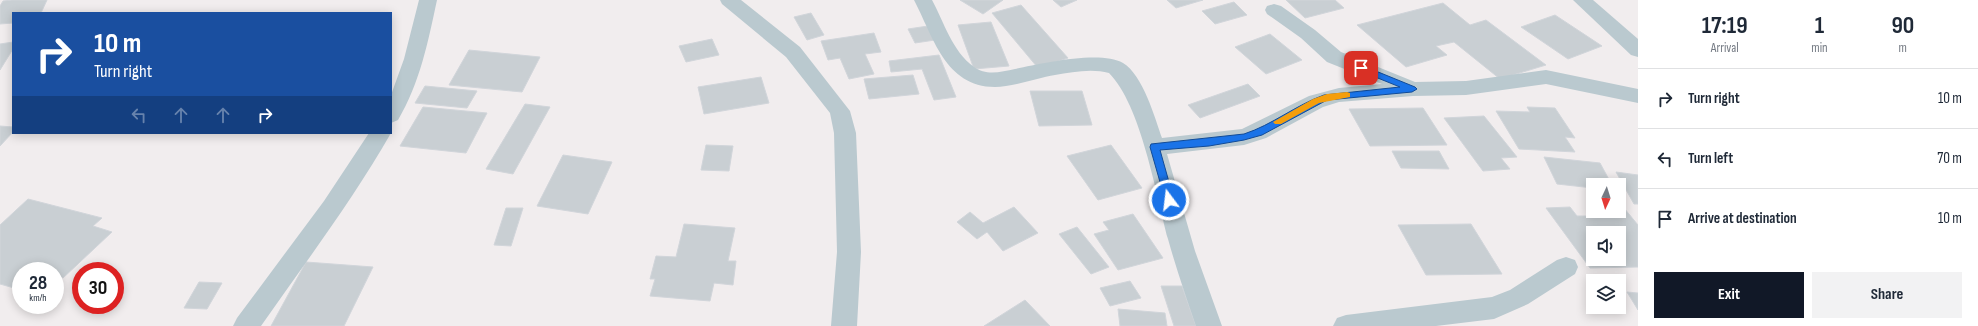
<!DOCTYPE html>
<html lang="en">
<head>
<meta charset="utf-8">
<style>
	:root { --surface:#fff; --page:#f2f2f3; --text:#1f2937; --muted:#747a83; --line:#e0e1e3; --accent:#111827 }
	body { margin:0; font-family:"Sofia Sans Condensed",sans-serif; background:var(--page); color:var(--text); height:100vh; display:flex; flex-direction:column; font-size:15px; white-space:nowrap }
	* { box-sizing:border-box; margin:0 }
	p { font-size:13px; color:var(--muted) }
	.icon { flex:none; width:22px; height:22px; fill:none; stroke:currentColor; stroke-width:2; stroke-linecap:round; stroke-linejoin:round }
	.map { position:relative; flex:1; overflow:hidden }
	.sheet { display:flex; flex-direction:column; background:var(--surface); width:340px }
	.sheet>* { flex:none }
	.top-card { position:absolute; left:12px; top:12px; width:380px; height:122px; border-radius:0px; box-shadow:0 2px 10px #0003; background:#1a4fa0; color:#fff; overflow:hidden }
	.needle { width:26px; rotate:184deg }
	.buttons { position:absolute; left:1586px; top:178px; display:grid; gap:8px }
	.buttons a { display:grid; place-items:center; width:40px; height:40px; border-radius:0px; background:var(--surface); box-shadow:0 2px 10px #0003; font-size:20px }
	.speed { position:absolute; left:12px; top:262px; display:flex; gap:8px; font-size:20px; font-weight:700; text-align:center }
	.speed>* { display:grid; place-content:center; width:52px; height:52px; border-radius:50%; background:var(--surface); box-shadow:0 2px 10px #0003; line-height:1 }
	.speed small { font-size:10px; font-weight:400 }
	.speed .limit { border:6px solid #d22; background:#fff; color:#111 }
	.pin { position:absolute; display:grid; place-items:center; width:34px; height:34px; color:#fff; margin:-17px; border-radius:8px; box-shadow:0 2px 6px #0006 }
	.me { position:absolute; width:44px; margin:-22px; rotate:345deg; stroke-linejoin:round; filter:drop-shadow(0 0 3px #0008) }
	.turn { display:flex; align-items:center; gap:14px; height:84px; padding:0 16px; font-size:18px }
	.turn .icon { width:52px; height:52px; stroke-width:2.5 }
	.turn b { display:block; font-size:28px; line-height:34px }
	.lanes { display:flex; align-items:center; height:38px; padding:0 16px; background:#0003; justify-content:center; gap:20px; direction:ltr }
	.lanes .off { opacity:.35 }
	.eta { display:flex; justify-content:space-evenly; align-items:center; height:68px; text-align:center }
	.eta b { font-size:24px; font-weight:700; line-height:28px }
	.action { display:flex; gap:8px; margin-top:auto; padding:8px 16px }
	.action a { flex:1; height:46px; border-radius:0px; background:var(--accent); color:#fff; font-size:16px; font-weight:700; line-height:46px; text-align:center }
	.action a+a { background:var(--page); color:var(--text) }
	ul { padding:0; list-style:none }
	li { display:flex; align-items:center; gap:12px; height:60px; padding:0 16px; border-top:1px solid var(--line) }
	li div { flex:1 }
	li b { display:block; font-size:15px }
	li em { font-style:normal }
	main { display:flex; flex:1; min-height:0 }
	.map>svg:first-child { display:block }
	.building { fill:#c9cfd3; stroke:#d1d5da; fill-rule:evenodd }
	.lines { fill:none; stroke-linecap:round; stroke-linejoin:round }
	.street { fill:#bac9cf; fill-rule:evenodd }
	.route { fill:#1a73e8; stroke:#114b97 }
	.slow { fill:#f59e0b }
</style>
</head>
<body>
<main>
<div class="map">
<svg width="1638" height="326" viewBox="0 0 1638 326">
	<rect width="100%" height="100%" fill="#f1edee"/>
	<!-- building -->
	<g class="building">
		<path d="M12 0H47L41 13H13V23L0 24V6L3 1Z"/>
		<path d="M960 0H1003L983 14Z"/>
		<path d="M1053 0H1077L1061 7Z"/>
		<path d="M1167 0H1203L1176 8Z"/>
		<path d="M1286 0H1335L1344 8 1305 18Z"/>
		<path d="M1234 2 1247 15 1215 24 1202 11Z"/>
		<path d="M1443 3 1470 25 1486 20 1546 65 1500 79 1454 42 1436 46 1447 55 1406 67 1357 25Z"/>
		<path d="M1021 5 1068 58 1038 68 992 13Z"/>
		<path d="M811 13 824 35 807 40 794 17Z"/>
		<path d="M1555 15 1602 46 1568 59 1521 27Z"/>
		<path d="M991 22 1009 66 974 69 958 25Z"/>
		<path d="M928 26 935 40 915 43 908 29Z"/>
		<path d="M874 33 881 52 865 54 874 74 849 79 840 58 828 60 821 41Z"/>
		<path d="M1270 34 1302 60 1266 74 1235 47Z"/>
		<path d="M712 39 719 55 686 62 679 46Z"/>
		<path d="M13 42V49L0 70V44Z"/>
		<path d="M469 50 540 57 522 92 449 85Z"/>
		<path d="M939 55 956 97 934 100 922 69 891 72 889 61Z"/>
		<path d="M913 75 919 94 869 99 864 79Z"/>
		<path d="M761 77 769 103 704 114 698 87Z"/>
		<path d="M1248 84 1260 96 1200 118 1188 105Z"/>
		<path d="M425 86 477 91 467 108 415 103Z"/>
		<path d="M1030 91H1082L1092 125 1039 126Z"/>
		<path d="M525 104 550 107 513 174 486 169Z"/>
		<path d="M423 107 487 113 466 153 400 146Z"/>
		<path d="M1527 107 1555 108 1575 138 1565 137 1575 152 1519 149 1496 111 1530 112Z"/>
		<path d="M1423 108 1447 145 1370 146 1349 109Z"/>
		<path d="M1484 116 1517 157 1501 158 1510 169 1483 171 1444 118Z"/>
		<path d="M0 126 13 127V132L0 146Z"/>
		<path d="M706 145 733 146 729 171 701 170Z"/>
		<path d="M1111 145 1142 188 1098 200 1067 156Z"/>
		<path d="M1392 151H1439L1449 169 1401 168Z"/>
		<path d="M563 155 612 162 588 214 537 206Z"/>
		<path d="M1544 157 1600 163 1612 185H1593V188L1557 184Z"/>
		<path d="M1616 172 1638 175V204H1634Z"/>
		<path d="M28 199 102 218 93 226 112 232 63 278 55 275V271H21V290L0 284V225Z"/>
		<path d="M1014 207 1038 233 1003 251 987 232 977 239 957 222 970 212 983 223Z"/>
		<path d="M1570 207 1577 216H1595L1589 209H1593V211H1619V208H1624L1638 225V267L1590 268 1546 208ZM1593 233H1619V259H1593Z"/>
		<path d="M506 208H523L511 246 494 245Z"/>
		<path d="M1133 214 1163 258 1118 270 1094 234 1109 230 1103 222Z"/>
		<path d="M684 224 735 228 728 261H736L733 285 714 283 710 301 650 296 655 279H650L656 256 676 257Z"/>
		<path d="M1471 224 1502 274 1426 275 1398 225Z"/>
		<path d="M1077 227 1109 267 1091 274 1059 234Z"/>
		<path d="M306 262 373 267 344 326H271Z"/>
		<path d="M1130 281 1141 298 1110 306 1100 288Z"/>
		<path d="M199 282 222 283 207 309 184 308Z"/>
		<path d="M1161 286H1182L1196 326H1174Z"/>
		<path d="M1627 292 1638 293V310Z"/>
		<path d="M1025 300 1050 326H984Z"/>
		<path d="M1118 309 1165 313 1167 326H1120Z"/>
	</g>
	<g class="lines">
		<!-- street -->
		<g class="street">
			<path d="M419 0H437C428 42 420 83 398 120L391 123V95L404 59Z"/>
			<path d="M720 0H741L800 47 850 111 856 133 861 252 857 326H831L837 252 834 133 830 113 786 57 722 4Z"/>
			<path d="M914 0H932C944 22 952 51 974 67 986 76 1001 72 1015 69 1040 64 1100 50 1123 63 1143 75 1155 118 1162 138L1242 129 1309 96 1339 88 1382 84 1327 62 1301 38 1267 14 1265 10 1267 6 1274 4 1281 6 1315 30 1341 52 1415 82 1466 81 1546 70 1638 89V103L1546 84 1466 95 1413 96 1339 102 1323 107 1266 138 1244 145 1167 154 1195 251 1222 326H1196C1186 297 1176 268 1168 239 1156 194 1141 105 1109 73 1092 68 1072 72 1055 75 1037 78 1012 87 995 87 945 87 933 36 914 0Z"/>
			<path d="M1573 0H1593L1638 39V57L1631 55Z"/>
			<path d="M369 133H391C352 201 305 263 261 326H233L237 318 324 201Z"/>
			<path d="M1566 257 1575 260 1578 267 1575 274 1528 304 1494 319 1436 326H1333L1337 318 1346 315 1492 297 1510 290 1557 260Z"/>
		</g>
	</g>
	<!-- route -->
	<path class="route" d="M1361 65 1415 87 1417 89 1412 92 1327 100 1262 135 1244 140 1209 146 1160 150 1174 200 1169 204 1166 203 1150 147 1151 144 1244 134C1272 125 1296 105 1324 95L1400 87 1358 70 1357 68Z"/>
	<!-- slow -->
	<path class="slow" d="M1347 92 1350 93V97L1319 103 1281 124H1275L1273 122 1313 99 1327 94Z"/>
</svg>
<div class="buttons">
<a><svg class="needle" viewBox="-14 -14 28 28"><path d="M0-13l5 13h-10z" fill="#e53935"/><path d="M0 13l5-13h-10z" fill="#747a83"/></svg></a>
<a><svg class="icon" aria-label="sound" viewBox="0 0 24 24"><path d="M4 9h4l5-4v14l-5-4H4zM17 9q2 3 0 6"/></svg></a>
<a><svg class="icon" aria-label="layers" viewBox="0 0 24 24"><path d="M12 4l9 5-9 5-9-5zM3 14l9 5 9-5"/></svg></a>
</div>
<div class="speed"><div>28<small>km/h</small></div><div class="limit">30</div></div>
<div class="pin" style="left:1361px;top:68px;background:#d93025"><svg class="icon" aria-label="arrive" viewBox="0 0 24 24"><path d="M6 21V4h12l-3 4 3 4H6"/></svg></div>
<svg class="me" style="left:1169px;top:200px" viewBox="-20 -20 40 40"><circle r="17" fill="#1a73e8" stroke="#fff" stroke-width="3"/><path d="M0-11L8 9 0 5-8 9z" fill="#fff"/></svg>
<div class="top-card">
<div class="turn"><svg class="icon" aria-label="right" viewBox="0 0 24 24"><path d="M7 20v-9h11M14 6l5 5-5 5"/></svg><div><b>10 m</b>Turn right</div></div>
<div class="lanes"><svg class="icon off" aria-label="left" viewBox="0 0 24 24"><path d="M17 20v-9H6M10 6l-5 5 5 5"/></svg><svg class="icon off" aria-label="ahead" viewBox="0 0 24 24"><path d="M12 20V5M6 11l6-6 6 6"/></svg><svg class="icon off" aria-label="ahead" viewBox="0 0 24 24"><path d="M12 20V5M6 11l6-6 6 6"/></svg><svg class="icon" aria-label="right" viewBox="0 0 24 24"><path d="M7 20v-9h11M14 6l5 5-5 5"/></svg></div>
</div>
</div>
<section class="sheet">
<div class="eta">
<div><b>17:19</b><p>Arrival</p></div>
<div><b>1</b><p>min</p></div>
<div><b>90</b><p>m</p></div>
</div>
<ul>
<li><svg class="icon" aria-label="right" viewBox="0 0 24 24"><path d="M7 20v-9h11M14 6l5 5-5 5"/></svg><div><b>Turn right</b></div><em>10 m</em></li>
<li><svg class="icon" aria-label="left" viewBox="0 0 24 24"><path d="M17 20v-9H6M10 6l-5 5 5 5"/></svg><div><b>Turn left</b></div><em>70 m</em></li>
<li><svg class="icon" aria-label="arrive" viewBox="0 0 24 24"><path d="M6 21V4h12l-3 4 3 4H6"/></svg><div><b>Arrive at destination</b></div><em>10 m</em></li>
</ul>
<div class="action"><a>Exit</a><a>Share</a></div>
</section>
</main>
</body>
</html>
